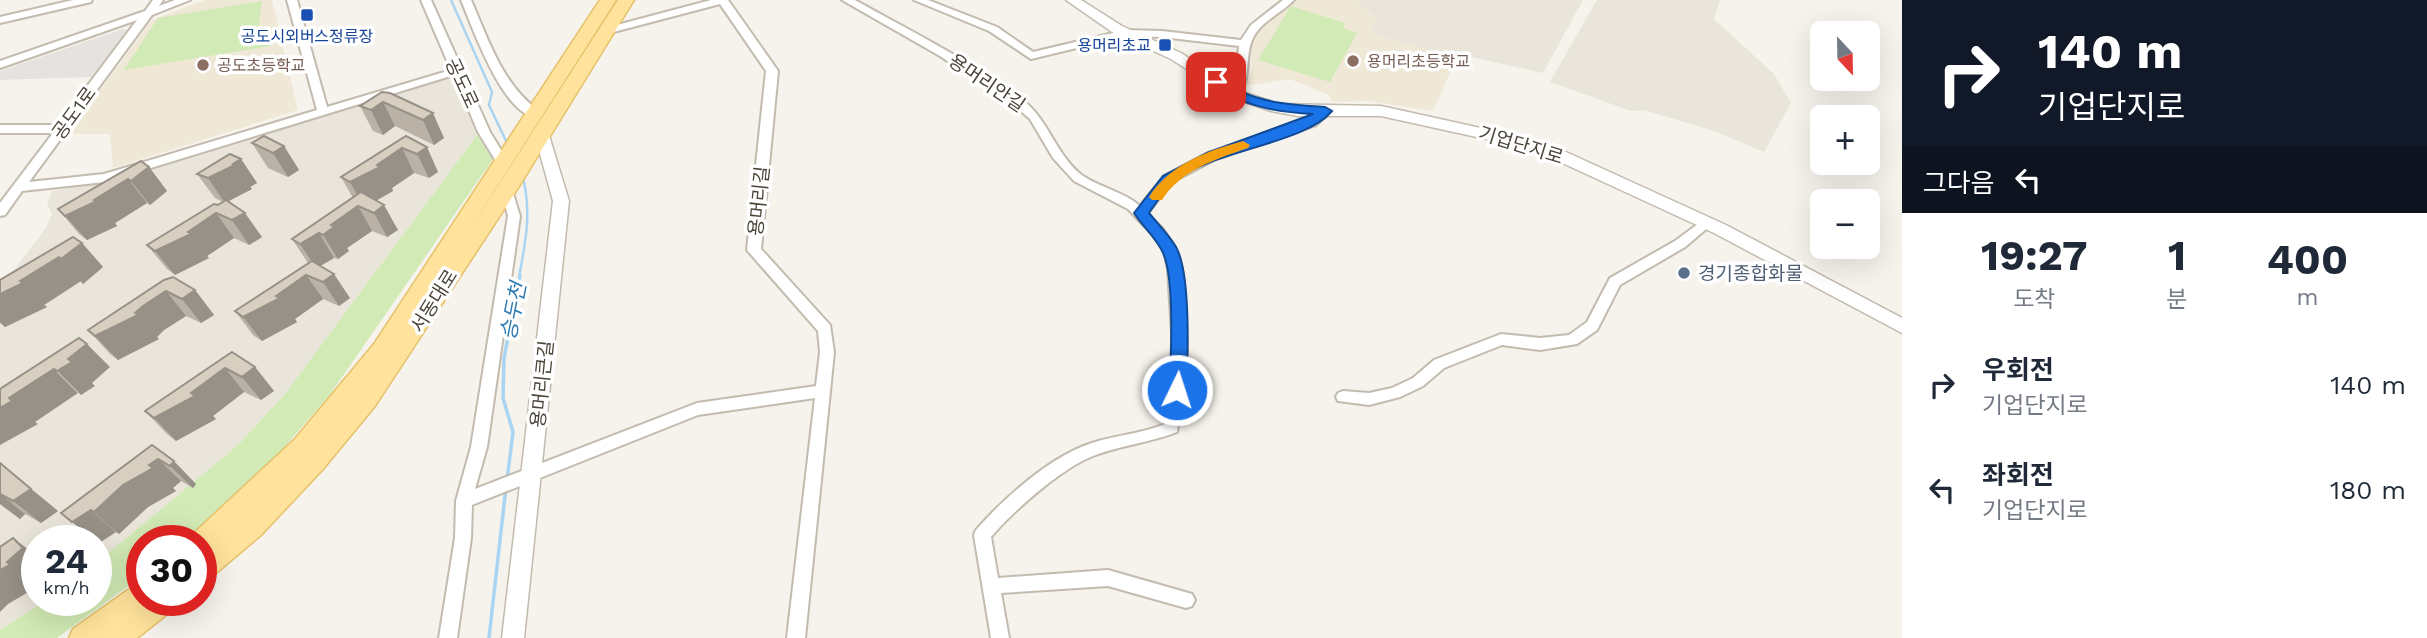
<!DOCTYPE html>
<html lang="ko">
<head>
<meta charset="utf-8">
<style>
	:root { --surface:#fff; --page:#f2f2f3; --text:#1f2937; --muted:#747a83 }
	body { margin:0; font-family:"Work Sans","Noto Sans KR",sans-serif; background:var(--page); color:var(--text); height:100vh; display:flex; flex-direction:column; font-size:26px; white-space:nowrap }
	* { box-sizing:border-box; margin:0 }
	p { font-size:23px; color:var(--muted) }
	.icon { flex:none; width:38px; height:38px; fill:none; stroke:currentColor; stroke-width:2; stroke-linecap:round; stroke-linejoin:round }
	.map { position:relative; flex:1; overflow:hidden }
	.sheet { display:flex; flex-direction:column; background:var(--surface); width:525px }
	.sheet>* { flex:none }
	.guide { background:#111827; color:#fff; overflow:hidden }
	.needle { width:46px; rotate:158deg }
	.fabs { position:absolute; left:1810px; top:21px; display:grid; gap:14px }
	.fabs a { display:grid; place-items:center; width:70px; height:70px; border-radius:10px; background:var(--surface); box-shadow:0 7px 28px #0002; font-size:35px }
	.speed { position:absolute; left:21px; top:525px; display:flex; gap:14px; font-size:35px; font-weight:700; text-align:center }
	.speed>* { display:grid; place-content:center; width:91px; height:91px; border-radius:50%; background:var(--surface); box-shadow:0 7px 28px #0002; line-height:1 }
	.speed small { font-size:18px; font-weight:400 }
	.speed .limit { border:10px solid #d22; background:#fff; color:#111 }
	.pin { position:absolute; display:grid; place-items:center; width:60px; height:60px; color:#fff; margin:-30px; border-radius:14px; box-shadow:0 4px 10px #0006 }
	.me { position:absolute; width:77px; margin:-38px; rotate:4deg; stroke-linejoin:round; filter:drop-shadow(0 0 5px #0008) }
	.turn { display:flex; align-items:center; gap:24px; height:147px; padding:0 21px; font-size:32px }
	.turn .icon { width:91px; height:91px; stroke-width:2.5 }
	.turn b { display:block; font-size:49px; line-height:60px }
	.then { display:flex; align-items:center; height:66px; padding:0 21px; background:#0003; gap:14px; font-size:26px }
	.eta { display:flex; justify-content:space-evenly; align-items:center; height:119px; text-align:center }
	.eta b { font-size:42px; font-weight:700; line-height:49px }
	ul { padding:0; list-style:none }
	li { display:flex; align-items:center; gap:21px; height:105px; padding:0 21px }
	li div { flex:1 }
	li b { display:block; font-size:26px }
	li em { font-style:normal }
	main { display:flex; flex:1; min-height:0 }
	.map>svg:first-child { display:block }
	.residential { fill:#eae5da }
	.education { fill:#efe8d6 }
	.green { fill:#d2eab5 }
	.parking { fill:#e5e3e0 }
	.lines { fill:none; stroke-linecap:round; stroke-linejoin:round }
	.stream-far1 { stroke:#a9d4f2; stroke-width:2.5 }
	.stream { stroke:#a9d4f2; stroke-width:3.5 }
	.minor-casing { stroke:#c2bbae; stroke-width:4 }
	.tertiary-casing { stroke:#c2bbae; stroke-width:3 }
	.primary-casing { stroke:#e6c16a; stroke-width:3 }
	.minor { fill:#fff; fill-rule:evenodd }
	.tertiary { fill:#fff; fill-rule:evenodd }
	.primary { fill:#ffe39c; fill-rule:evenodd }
	.wall { fill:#bab2a6 }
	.shaded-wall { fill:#979187 }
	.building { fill:#d8cfc1; stroke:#979187; stroke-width:2 }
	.route { fill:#1a73e8; stroke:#114b97; stroke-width:2 }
	.slow { fill:#f59e0b }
	.transit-dot { fill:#1a4fb4; stroke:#fff; stroke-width:2.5 }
	.education-dot { fill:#8d6e63; stroke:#fff; stroke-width:2.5 }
	.service-dot { fill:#5c6f8a; stroke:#fff; stroke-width:2.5 }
	.labels { text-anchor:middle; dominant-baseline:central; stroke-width:7; stroke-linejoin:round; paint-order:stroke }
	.far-transit-label { font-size:16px; fill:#164399; stroke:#fff }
	.far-education-label { font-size:16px; fill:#785e54; stroke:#fff; text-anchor:start }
	.street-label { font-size:19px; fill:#4b4439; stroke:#fff }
	.service-label { font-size:19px; fill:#4e5e75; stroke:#fff; text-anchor:start }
	.water-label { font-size:21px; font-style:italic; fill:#2e7ab2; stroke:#fff }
</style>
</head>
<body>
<main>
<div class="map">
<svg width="1902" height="638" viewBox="0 0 1902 638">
	<rect width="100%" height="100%" fill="#f6f3ec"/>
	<!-- residential -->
	<g class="residential">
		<path d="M1356 0H1583L1543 73 1458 54H1442L1368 33 1376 18Z"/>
		<path d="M1597 0H1720L1714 19 1774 74 1791 103 1764 152 1714 131 1644 110 1631 111 1550 82Z"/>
		<path d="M451 77 477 135 285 394 237 446 96 563V541H37V600H46L0 630V288L46 228 52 214 47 203 52 191 113 180Z"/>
	</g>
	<!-- education -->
	<g class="education">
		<path d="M205 0H272L298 110 113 168 110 134H68L152 20Z"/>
		<path d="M1293 0H1356L1376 18 1369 33 1442 54H1458L1433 111 1368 101 1332 102 1329 95 1290 79 1244 86 1253 68 1250 54 1257 32Z"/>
	</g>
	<!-- green -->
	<g class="green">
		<path d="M262 1 258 30 273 28 270 46 124 70 158 18Z"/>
		<path d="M1291 6 1345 23 1343 28 1357 33 1330 82 1258 60Z"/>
		<path d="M477 135 493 159 331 393 276 457 185 541H142V576L57 638H0V630L46 600H96V563L237 446 285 394Z"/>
	</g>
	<!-- parking -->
	<path class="parking" d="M123 29 127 30 91 77 0 80V71Z"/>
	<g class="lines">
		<!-- stream-far1 -->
		<g class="stream-far1">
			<path d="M451 0 492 92 489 105 508 145"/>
			<path d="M519 277C526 241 532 210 522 174"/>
		</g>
		<!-- stream -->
		<g class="stream">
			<path d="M507 480 513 432 503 398 504 358 520 276"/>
			<path d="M489 638 506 487"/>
		</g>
		<defs>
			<g id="minor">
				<path d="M73 0H92L91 2 0 23V17Z"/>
				<path d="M153 0H163L159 6 175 0H190L152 15 29 182 104 174 317 110 287 0H297L327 107 451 70 421 0H431L490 132 509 163 503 167 499 166 478 132 454 75 105 182 22 191 5 215 0 216V203L53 133H0V125H58L137 20 0 68V61L145 11Z"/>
				<path d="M461 0H471C489 41 502 84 539 111V117C505 121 472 26 461 0Z"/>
				<path d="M711 0H728L778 71 761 249 830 325 834 352 805 638H787L815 398 698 415 472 505 471 538 457 638H439L455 538 456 501 471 447 508 216 501 190 503 187H511L520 216 487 447 475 489 697 403 816 386 820 352 818 331 747 250 766 71 720 4 606 34 601 31 602 29Z"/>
				<path d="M842 0H855C912 32 972 61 1024 101 1049 121 1057 157 1083 176 1101 188 1124 192 1140 206L1164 176 1208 153 1308 119 1321 108H1329L1331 111 1316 125 1216 159 1172 182 1147 214 1162 228 1175 247 1182 269 1187 351 1177 432C1150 443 1120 445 1093 456 1062 468 1013 511 991 537L998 578 1108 570 1192 594 1195 600 1192 606 1186 608 1108 586 1001 593 1009 638H991L974 535 976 530C1004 498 1051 456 1092 443 1116 435 1141 434 1165 424L1173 351 1168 269 1164 251 1152 234 1128 209 1074 181 1053 158 1030 119 1016 107 940 56Z"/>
				<path d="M914 0H928L997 27 1033 52 1126 30 1162 31 1241 40 1251 25 1283 0H1294C1282 13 1261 21 1253 38 1244 56 1252 76 1239 96L1235 98 1229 94 1236 78 1239 46 1162 37 1126 36 1031 59 989 31Z"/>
				<path d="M1706 218 1711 219 1712 222 1711 225 1685 247 1620 285 1597 330 1577 344 1540 350 1502 345 1444 368 1423 386 1400 397 1369 405 1338 401 1336 397 1338 393 1343 391 1369 393 1392 388 1413 378 1434 360 1501 334 1540 338 1569 335 1587 322 1610 278 1675 241Z"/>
			</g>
			<g id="tertiary">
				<path d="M1066 0H1081L1122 26 1181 53 1240 91 1278 104 1381 106 1526 138 1566 152 1726 225 1902 318V333L1714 233 1556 160 1522 147 1381 116H1298L1271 111 1230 97 1171 59 1112 32Z"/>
				<path d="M541 127 548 132 569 201 524 638H502L553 201 534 132Z"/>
			</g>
			<g id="primary">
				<path d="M600 0H616L461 243 618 0H634L518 188 375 406 323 469 261 535 210 578 201 581V541H190L192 535 295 439 374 344Z"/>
				<path d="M142 580V600H179L175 608 137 638H69L73 629Z"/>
			</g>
		</defs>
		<!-- minor casing -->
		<use href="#minor" class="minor-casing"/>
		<!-- tertiary casing -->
		<use href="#tertiary" class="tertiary-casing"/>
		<!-- primary casing -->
		<use href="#primary" class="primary-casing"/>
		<!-- minor -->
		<use href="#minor" class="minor"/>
		<!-- tertiary -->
		<use href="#tertiary" class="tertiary"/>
		<!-- primary -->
		<use href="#primary" class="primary"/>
	</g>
	<!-- wall -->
	<g class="wall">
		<path d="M390 93 444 138 434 145 395 126 383 135 373 131 360 106Z"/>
		<path d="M406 136 438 172 429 178 414 173 392 188 393 191 376 201 398 230 387 237 372 231 347 248 349 251 338 259 334 258 321 266 350 298 339 306 323 299 295 319 297 322 262 341 253 335 235 311 308 263 292 239 353 198 341 177Z"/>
		<path d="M252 143 284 146 299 170 288 177 268 168Z"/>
		<path d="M241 159 257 183 250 187 252 189 228 201 262 237 249 245 234 238 207 256 209 258 175 275 167 269 147 245 223 202 215 198 197 174Z"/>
		<path d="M149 167 167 191 150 205 147 203 115 223 117 226 87 240 79 234 58 209Z"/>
		<path d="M82 243 103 267 83 284 81 281 44 305 47 307 5 327 0 323V280Z"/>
		<path d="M164 280 195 290 214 315 201 323 186 316 164 330 157 337 159 339 118 360 110 354 88 330Z"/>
		<path d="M232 352 255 367 274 391 261 400 244 392 213 416 216 419 176 441 167 434 145 411Z"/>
		<path d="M152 445 196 484 193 488 181 481 173 488 176 491 148 507 119 534 116 532 99 543 61 513Z"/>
		<path d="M0 463 58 511 41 523 25 514 20 519 0 504Z"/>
	</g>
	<!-- shaded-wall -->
	<g class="shaded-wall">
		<path d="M383 102 395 126 383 135 371 110Z"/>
		<path d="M433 113 444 138 434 145 423 120Z"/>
		<path d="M284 146 299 170 288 177 273 153Z"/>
		<path d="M427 147 438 172 429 178 417 154Z"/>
		<path d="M402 148 414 173 392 188 393 191 364 207 350 182Z"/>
		<path d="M241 159 257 183 250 187 252 189 225 203 208 178Z"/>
		<path d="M149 167 167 191 150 205 131 181Z"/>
		<path d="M128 179 147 203 115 223 117 226 87 240 65 216Z"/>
		<path d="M384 205 398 230 387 237 374 213Z"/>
		<path d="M358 206 372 231 347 248 349 251 338 259 323 235 331 225Z"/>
		<path d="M216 213 234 238 207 256 209 258 175 275 155 251 188 232Z"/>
		<path d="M245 213 262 237 249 245 232 220Z"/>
		<path d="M319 233 334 258 316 268 300 244Z"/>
		<path d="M82 243 103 267 83 284 61 259Z"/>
		<path d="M59 257 81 281 44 305 47 307 5 327 0 322V294Z"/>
		<path d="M334 274 350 298 339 306 323 282Z"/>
		<path d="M306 275 323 299 295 319 297 322 262 341 243 317Z"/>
		<path d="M195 290 214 315 201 323 182 299Z"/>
		<path d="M166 291 186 316 164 330 157 337 159 339 118 360 95 336 135 313 143 306Z"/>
		<path d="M87 344 110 367 92 383 95 386 81 395 57 371 68 359Z"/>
		<path d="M255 367 274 391 261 400 242 377Z"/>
		<path d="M225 368 244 392 213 416 216 419 176 441 154 418 191 393Z"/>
		<path d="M54 369 78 393 35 422 38 424 0 445V408L9 398Z"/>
		<path d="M158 459 181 481 173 488 176 491 148 507 119 534 94 512 123 485Z"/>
		<path d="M174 461 196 484 193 488 170 466Z"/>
		<path d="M31 489 58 511 41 523 13 501Z"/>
		<path d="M0 494 25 514 20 519 0 504Z"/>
		<path d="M91 510 116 532 99 543 72 522Z"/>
		<path d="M13 538 37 556V587L8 604 0 612V570Z"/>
	</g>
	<!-- building -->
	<g class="building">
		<path d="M382 92 390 93 433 113 423 120 383 102 371 110 360 106Z"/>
		<path d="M264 136 284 146 273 153 252 143Z"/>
		<path d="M406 136 427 147 417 154 402 148 377 165 380 167 350 182 341 177Z"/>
		<path d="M230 154 241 159 233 164 235 165 208 178 197 174Z"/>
		<path d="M141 161 149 167 131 181 128 179 94 200 97 201 65 216 58 209Z"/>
		<path d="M361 192 384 205 374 213 358 206 331 225 334 227 323 235 319 233 300 244 292 239Z"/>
		<path d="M226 200 245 213 232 220 216 213 188 232 191 234 155 251 147 245 214 204 218 205Z"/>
		<path d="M73 237 82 243 61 259 59 257 20 281 23 283 0 294V280Z"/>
		<path d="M312 261 334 274 323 282 306 275 276 296 280 298 243 317 235 311Z"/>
		<path d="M173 277 195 290 182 299 166 291 143 306 135 313 138 315 95 336 88 330 164 280Z"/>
		<path d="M79 338 87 344 68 359 72 362 57 371 54 369 9 398 12 401 0 408V389Z"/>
		<path d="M232 352 255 367 242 377 225 368 191 393 195 396 154 418 145 411Z"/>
		<path d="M152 445 174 461 170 466 158 459 149 465 153 468 123 485 94 512 91 510 72 522 61 513Z"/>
		<path d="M0 463 31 489 13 501 0 494Z"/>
		<path d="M13 538 23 548 7 562 10 565 0 570V547Z"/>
	</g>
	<!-- route -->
	<path class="route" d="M1212 79C1224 77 1231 88 1242 92 1269 104 1296 105 1325 107L1332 111C1305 144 1212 150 1173 182 1164 190 1156 203 1149 213 1158 224 1169 235 1176 247 1191 273 1188 359 1186 390L1177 397 1169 390C1171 360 1175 279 1163 253 1157 238 1142 226 1134 213L1163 176 1207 153 1313 114C1275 112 1243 106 1212 85Z"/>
	<!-- slow -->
	<path class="slow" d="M1243 141 1250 145 1248 148C1216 159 1181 170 1162 200H1152L1149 197C1170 164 1207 151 1243 141Z"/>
	<!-- markers -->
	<g class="transit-dot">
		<rect x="300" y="8" width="14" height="14" rx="3.5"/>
		<rect x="1158" y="38" width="14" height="14" rx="3.5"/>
	</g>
	<g class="education-dot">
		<circle cx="1353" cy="61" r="7"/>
		<circle cx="203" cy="65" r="7"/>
	</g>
	<circle class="service-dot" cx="1684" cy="273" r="7"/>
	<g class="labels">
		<!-- far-transit labels -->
		<g class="far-transit-label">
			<text x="307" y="36">공도시외버스정류장</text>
			<text x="1151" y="45" text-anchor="end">용머리초교</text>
		</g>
		<!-- far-education labels -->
		<g class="far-education-label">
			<text x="1367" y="61">용머리초등학교</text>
			<text x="217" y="65">공도초등학교</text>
		</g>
		<!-- street labels -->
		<g class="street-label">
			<text transform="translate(462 83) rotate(65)">공도로</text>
			<text transform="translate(987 83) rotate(34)">용머리안길</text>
			<text transform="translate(74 113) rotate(-54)">공도1로</text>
			<text transform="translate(1521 145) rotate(17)">기업단지로</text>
			<text transform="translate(759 201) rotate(-84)">용머리길</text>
			<text transform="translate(434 301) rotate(-58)">서동대로</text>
			<text transform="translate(542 384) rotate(-84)">용머리큰길</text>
		</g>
		<!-- service labels -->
		<g class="service-label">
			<text x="1698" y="273">경기종합화물</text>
		</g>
		<!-- water labels -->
		<g class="water-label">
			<text transform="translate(513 311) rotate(-79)">승두천</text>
		</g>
	</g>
</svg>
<div class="fabs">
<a><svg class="needle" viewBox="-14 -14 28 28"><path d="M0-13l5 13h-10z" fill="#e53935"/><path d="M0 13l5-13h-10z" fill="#747a83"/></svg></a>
<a>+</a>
<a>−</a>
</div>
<div class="speed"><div>24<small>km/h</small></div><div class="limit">30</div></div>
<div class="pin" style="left:1216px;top:82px;background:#d93025"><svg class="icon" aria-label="arrive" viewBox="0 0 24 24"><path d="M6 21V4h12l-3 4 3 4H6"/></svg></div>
<svg class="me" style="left:1177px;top:390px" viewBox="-20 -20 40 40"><circle r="17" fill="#1a73e8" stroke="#fff" stroke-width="3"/><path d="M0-11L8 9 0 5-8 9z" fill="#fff"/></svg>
</div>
<section class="sheet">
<div class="guide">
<div class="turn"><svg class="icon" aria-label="right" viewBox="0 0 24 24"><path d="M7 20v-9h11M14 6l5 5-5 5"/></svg><div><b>140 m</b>기업단지로</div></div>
<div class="then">그다음<svg class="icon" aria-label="left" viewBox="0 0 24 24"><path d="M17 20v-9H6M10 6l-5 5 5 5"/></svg></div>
</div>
<div class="eta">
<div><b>19:27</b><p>도착</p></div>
<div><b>1</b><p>분</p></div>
<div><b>400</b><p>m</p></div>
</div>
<ul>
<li><svg class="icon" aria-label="right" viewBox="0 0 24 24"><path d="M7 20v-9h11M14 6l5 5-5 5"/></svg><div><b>우회전</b><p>기업단지로</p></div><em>140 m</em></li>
<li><svg class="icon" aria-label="left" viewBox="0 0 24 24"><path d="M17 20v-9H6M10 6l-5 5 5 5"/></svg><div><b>좌회전</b><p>기업단지로</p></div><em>180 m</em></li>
</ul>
</section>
</main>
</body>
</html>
